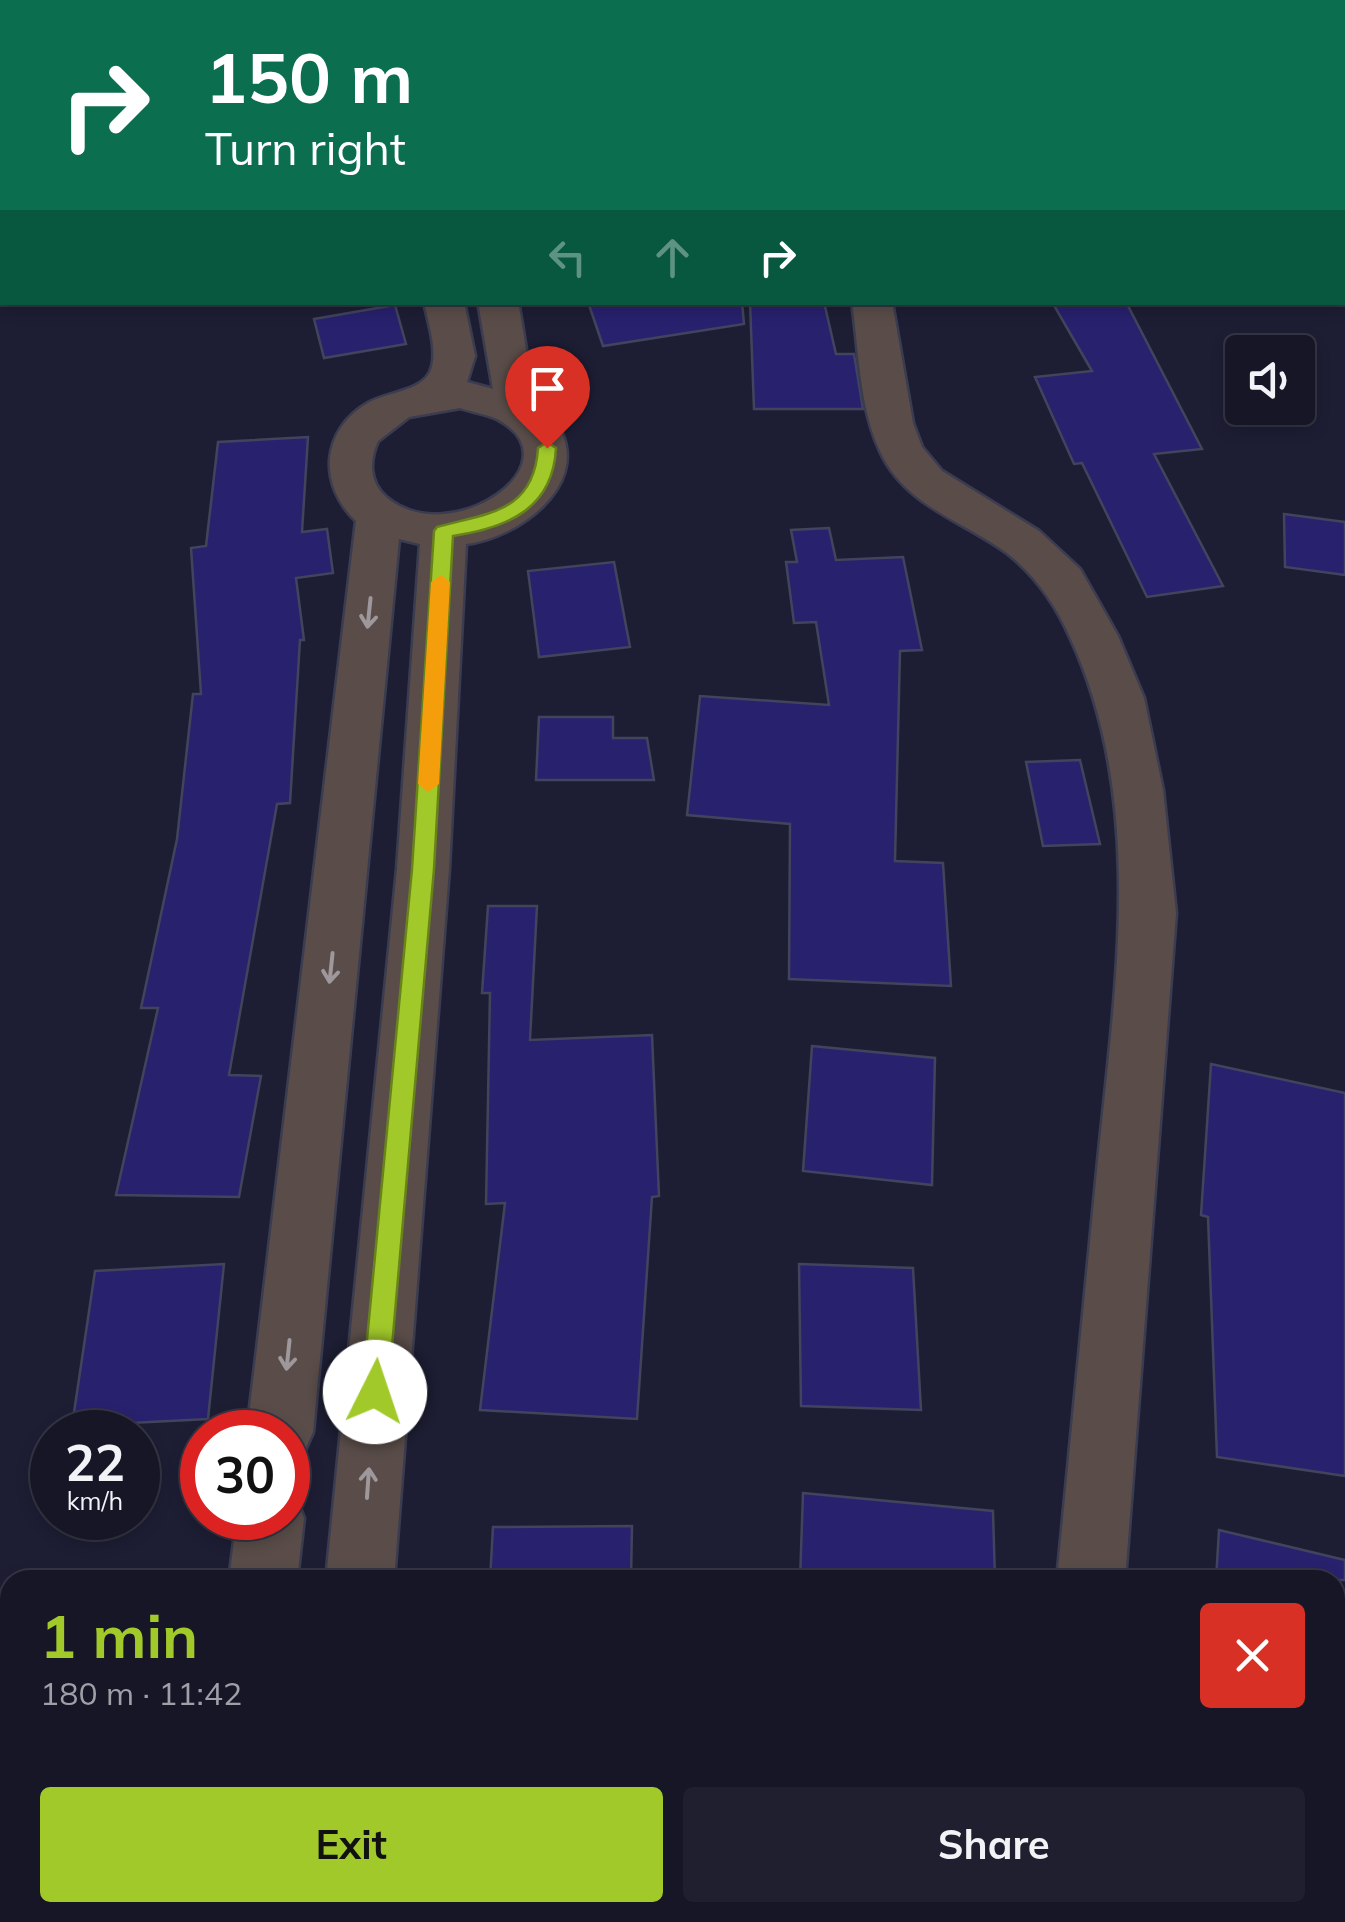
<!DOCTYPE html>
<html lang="en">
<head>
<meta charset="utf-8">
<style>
	:root { --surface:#161627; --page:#1f1f2f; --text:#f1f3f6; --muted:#9e9fa7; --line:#353544; --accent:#a1c92a }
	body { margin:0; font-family:Mulish,sans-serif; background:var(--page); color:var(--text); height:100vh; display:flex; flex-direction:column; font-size:38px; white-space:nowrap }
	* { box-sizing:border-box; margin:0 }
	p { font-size:32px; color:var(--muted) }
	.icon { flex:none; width:55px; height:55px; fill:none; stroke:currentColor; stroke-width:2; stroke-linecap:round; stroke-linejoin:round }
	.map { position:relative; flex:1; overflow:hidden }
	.drawer { position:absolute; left:0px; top:1570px; width:1345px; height:352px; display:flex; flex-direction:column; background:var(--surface); border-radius:30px 30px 0 0; box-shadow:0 5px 15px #0003,0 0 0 2px var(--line) }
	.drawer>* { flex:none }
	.guide { position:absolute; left:0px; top:0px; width:1345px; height:305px; box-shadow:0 5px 15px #0003,0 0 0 2px var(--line); background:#0b6e4f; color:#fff; overflow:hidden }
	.buttons { position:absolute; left:1225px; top:335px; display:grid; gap:20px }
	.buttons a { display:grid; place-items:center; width:90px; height:90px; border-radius:10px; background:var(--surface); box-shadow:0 5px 15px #0003,0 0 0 2px var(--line); font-size:50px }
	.speed { position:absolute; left:30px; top:1410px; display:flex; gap:20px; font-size:50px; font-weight:700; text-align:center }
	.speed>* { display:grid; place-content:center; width:130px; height:130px; border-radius:50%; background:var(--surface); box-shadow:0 5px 15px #0003,0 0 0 2px var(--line); line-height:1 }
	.speed small { font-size:25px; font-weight:400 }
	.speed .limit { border:15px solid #d22; background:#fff; color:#111 }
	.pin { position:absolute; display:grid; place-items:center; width:85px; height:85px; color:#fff; margin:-102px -42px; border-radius:50% 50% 50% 0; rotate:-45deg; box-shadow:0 0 10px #0007 }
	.pin .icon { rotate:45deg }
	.me { position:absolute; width:110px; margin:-55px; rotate:4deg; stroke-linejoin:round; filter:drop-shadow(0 0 8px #0008) }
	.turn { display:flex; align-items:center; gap:35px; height:210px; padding:0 40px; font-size:45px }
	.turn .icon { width:130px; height:130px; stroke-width:2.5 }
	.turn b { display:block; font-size:70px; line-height:85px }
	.lanes { display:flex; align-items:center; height:95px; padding:0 40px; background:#0003; justify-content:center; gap:50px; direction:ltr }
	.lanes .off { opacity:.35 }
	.round { display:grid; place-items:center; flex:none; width:105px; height:105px; border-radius:10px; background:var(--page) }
	.summary { display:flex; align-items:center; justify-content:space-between; height:170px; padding:0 40px }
	h1 { font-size:60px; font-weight:700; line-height:75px; color:var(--accent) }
	.primary-button { display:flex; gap:20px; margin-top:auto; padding:20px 40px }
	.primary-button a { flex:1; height:115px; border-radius:10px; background:var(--accent); color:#111; font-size:40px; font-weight:700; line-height:115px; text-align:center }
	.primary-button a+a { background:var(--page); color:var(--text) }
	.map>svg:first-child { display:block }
	.building { fill:#28216e; stroke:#41445c; stroke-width:2.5 }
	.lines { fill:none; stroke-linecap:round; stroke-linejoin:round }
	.minor-casing { stroke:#3b3c50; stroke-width:5 }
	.minor { fill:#5a4d49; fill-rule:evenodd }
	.oneway { stroke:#9e979b }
	.route { fill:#a1c92a; stroke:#69831b; stroke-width:2.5 }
	.slow { fill:#f59e0b }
</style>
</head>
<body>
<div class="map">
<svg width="1345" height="1922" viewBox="0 0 1345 1922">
	<rect width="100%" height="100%" fill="#1d1e34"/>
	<!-- building -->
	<g class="building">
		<path d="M588 302H742L744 324 603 346Z"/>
		<path d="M750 302H824L836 354H854L863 409H754Z"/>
		<path d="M1052 302H1126L1202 449 1154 454 1223 586 1147 597 1082 463 1074 464 1035 377 1092 371Z"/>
		<path d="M395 305 406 344 324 358 314 319Z"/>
		<path d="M308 437 302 532 327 529 333 573 296 578 304 640H300L290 803 277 804 229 1075 261 1076 239 1197 116 1195 158 1008H141L177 839 193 694H201L191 548 206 546 218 442Z"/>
		<path d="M1284 514 1345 522V575L1285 567Z"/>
		<path d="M829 528 836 560 903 557 922 650 900 651 895 861 943 863 951 986 789 979 790 824 687 815 700 696 829 705 816 622 794 623 786 562H797L791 530Z"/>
		<path d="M614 562 630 647 539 657 528 571Z"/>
		<path d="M539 717H613V738H647L654 780H536Z"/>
		<path d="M1080 760 1100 844 1043 846 1026 762Z"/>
		<path d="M488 906H537L530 1040 652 1035 659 1196 652 1197 637 1419 480 1410 505 1203 486 1204 490 993H482Z"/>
		<path d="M812 1046 935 1058 932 1185 803 1171Z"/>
		<path d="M1211 1064 1345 1093V1476L1217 1457 1208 1217 1201 1215Z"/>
		<path d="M224 1264 208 1419 72 1426 95 1271Z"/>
		<path d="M799 1264 913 1268 921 1410 801 1406Z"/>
		<path d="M803 1493 993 1511 995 1580H800Z"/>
		<path d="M632 1526 631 1580H490L493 1527Z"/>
		<path d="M1219 1530 1345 1560V1580H1216Z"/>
	</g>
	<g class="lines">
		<defs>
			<g id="minor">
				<path d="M635 0H736L737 2H637Z"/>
				<rect x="826" y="0" width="34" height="2"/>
				<path d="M424 302H464L475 356 467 382 493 389 478 302H518C523 324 531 394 540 409 545 418 556 421 561 431 588 488 516 538 466 544L449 869 394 1580H326L397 869 420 544 399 539 313 1432 303 1455 288 1462V1432H247L356 521C318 485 321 430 368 403 386 392 420 392 430 372 439 353 428 322 424 302ZM460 408C472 412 486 414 497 419 580 463 450 552 386 497 369 482 369 461 378 441L409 417Z"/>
				<path d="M852 302H892L913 423 922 447 942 471 1039 531 1080 569 1118 636 1144 698 1163 790 1176 913 1125 1580H1057C1070 1447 1083 1314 1096 1181 1113 1002 1149 807 1070 637 1056 605 1035 575 1007 553 962 520 905 506 880 451 859 406 859 350 852 302Z"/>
				<path d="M288 1492 294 1494 304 1518 297 1580H229L237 1518H288Z"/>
				<path d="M102 1912H188L184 1922H98Z"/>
				<path d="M246 1912H331L335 1922H250Z"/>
			</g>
		</defs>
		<!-- minor casing -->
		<use href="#minor" class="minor-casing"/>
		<!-- minor -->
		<use href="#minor" class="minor"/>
	</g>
	<!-- one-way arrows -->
	<defs><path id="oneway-shaft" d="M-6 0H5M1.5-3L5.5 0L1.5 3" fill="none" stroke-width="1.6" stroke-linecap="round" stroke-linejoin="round" transform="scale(2.5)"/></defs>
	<g class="oneway">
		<use href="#oneway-shaft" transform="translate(369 613) rotate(96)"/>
		<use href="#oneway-shaft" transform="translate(331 968) rotate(96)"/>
		<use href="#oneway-shaft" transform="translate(288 1355) rotate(96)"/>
		<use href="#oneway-shaft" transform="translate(368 1483) rotate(-86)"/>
	</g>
	<!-- route -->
	<path class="route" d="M547 442 556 448C553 509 507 528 453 536L434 869 388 1392 384 1401 375 1405 366 1401 362 1392 412 869 434 531 437 527C487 513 534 513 538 448Z"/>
	<!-- slow -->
	<path class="slow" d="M441 575 450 582 439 784 428 792 418 784 431 582Z"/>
</svg>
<div class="buttons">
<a><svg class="icon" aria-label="sound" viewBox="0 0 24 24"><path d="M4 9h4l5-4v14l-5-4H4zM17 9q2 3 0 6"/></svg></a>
</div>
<div class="speed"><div>22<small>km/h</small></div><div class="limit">30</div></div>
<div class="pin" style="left:547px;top:448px;background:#d93025"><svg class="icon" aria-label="arrive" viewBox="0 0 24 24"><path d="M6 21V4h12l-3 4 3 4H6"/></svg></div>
<svg class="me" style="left:375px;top:1392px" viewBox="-20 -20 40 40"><circle r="19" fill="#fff"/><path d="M0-13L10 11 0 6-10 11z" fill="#a1c92a"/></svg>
<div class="guide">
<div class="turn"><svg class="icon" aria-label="right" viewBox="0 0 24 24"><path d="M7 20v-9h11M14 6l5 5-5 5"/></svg><div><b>150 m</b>Turn right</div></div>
<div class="lanes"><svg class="icon off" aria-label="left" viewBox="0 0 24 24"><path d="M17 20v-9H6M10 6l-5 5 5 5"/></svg><svg class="icon off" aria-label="ahead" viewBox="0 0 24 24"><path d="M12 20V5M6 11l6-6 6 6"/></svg><svg class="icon" aria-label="right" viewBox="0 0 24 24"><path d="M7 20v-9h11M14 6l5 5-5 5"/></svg></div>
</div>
<section class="drawer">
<div class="summary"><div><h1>1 min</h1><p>180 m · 11:42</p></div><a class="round" style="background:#d93025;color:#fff"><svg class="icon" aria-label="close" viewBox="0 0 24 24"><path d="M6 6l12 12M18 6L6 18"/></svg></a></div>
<div class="primary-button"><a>Exit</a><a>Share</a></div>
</section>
</div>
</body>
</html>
